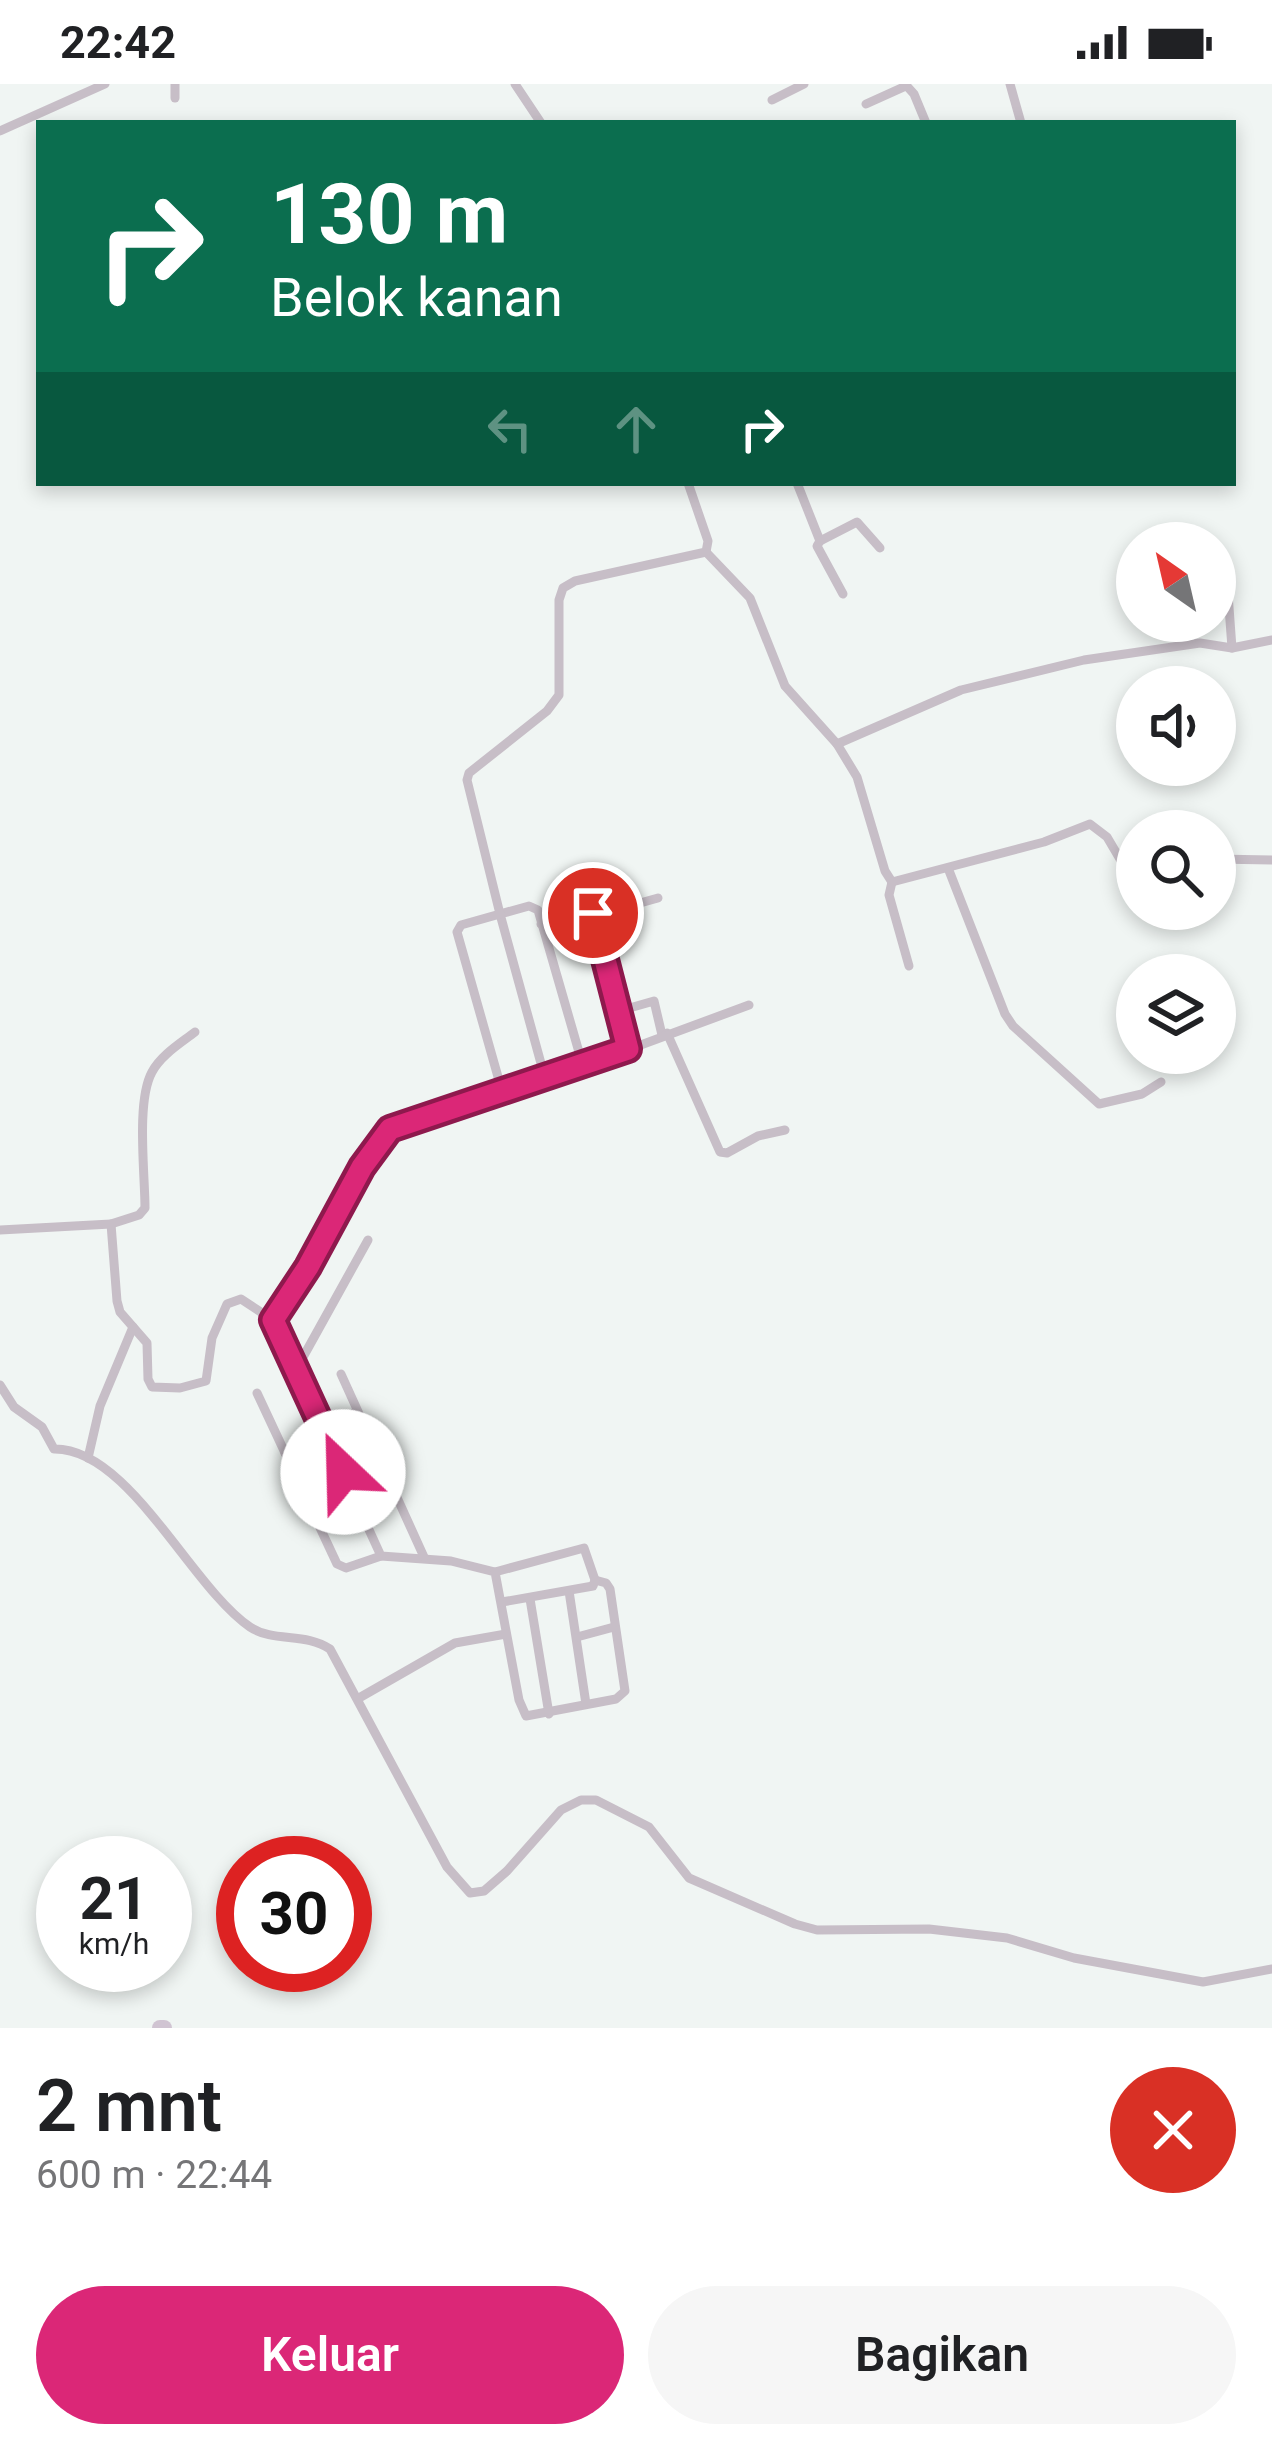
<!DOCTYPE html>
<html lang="id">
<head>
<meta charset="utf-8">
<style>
	:root { --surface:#fff; --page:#f6f6f6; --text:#202124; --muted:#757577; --accent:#db2777 }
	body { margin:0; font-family:Roboto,sans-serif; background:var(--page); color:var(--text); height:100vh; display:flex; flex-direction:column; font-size:45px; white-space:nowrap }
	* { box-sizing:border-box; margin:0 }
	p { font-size:39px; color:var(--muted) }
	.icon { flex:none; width:66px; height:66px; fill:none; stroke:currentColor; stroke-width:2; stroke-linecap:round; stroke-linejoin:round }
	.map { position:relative; height:1944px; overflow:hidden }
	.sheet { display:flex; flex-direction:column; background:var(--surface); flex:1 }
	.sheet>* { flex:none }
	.hud { position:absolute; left:36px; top:36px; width:1200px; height:366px; border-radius:0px; box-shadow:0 6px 18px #0003; background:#0b6e4f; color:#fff; overflow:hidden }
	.needle { width:78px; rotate:326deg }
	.buttons { position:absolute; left:1116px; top:438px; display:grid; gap:24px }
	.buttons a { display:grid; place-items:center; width:120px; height:120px; border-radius:50%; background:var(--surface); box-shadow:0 6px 18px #0003; font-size:60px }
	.speed { position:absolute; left:36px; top:1752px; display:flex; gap:24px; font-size:60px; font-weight:700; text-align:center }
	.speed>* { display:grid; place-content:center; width:156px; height:156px; border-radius:50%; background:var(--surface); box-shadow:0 6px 18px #0003; line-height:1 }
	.speed small { font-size:30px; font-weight:400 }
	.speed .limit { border:18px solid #d22; background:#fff; color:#111 }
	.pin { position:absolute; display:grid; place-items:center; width:102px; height:102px; color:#fff; margin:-51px; border:6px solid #fff; border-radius:50%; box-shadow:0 3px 12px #0007 }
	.me { position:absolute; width:132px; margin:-66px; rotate:336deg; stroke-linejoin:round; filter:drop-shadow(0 0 9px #0008) }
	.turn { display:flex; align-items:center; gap:42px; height:252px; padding:0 36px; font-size:54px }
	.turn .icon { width:156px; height:156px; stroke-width:2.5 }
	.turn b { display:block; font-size:84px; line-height:102px }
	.lanes { display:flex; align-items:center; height:114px; padding:0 36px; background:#0003; justify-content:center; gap:60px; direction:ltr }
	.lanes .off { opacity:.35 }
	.round { display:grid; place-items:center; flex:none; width:126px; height:126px; border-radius:63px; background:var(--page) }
	.overview { display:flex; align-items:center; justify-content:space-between; height:204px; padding:0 36px }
	h1 { font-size:72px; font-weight:600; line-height:90px }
	.button { display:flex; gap:24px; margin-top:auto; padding:24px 36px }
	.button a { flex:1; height:138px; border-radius:72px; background:var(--accent); color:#fff; font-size:48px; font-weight:600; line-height:138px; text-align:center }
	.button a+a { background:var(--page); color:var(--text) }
	.status { display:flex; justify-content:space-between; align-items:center; height:84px; padding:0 60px; background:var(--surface); direction:ltr }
	.status svg { height:33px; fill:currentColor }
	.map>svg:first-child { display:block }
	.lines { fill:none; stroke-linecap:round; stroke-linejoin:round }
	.river { stroke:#d0c4d2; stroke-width:16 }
	.minor { stroke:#c7bec7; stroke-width:9 }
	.route-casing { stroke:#8e194d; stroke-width:30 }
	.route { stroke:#db2777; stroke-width:21 }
</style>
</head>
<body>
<div class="status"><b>22:42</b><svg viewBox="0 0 49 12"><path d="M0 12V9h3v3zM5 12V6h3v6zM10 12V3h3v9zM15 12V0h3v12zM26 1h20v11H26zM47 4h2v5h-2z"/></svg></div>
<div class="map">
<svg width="1272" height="1944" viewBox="0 0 1272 1944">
	<rect width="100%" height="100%" fill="#f0f5f3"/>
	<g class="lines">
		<!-- river -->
		<path class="river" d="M160 1944H164"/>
		<!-- minor -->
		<g class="minor">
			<path d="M515 0 541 39"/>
			<path d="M905 0 914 10 926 39"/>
			<path d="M1010 0 1021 39"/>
			<path d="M175 14V0"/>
			<path d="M772 16 804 0"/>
			<path d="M866 20 906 2"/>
			<path d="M0 47 105 0"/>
			<path d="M797 399 820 457 857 438 880 464"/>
			<path d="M820 457 817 462 843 510"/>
			<path d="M706 468 750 514 785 602 837 660 857 693 885 787 892 798 1044 758 1090 740 1107 753 1130 792 1137 794"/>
			<path d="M1227 496 1232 564"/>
			<path d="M837 660 961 606 1084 576 1200 559 1232 564 1272 556"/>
			<path d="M1215 775 1272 776"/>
			<path d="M948 784 1005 930 1013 942 1099 1020 1142 1010 1161 998"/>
			<path d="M892 798 889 811 909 882"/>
			<path d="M597 831 658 814"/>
			<path d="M541 840 596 829 628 965"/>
			<path d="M619 927 654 917 662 951"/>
			<path d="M667 949 720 1068 727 1069 758 1052 785 1046"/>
			<path d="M545 994 500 830 529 822 538 826 583 982"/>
			<path d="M502 1007 457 848 461 841 500 830 467 696 469 689 547 627 559 611V516L563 504 575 497 706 468 708 457 688 399"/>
			<path d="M111 1140 139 1131 145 1124C145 1090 136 1017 152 988 161 971 181 959 195 948"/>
			<path d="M0 1146 111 1140 117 1217 120 1228 147 1259 148 1295 152 1303 180 1304 206 1297 212 1254 227 1220 241 1215 273 1236 381 1472 451 1477 495 1488 519 1616 526 1632 616 1615 625 1607 610 1505 606 1499 595 1496"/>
			<path d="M273 1236 308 1183 362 1083 390 1045 592 979 749 921"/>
			<path d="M297 1284 368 1156"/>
			<path d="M341 1290 424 1473"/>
			<path d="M0 1301 14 1323 42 1343 54 1365C129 1364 190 1502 250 1543 274 1559 305 1548 330 1565L447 1783 470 1809 484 1807 507 1787 561 1726 581 1716H596L649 1743 689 1794 795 1840 817 1846 929 1845 1007 1854 1074 1874 1203 1898 1272 1885"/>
			<path d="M257 1309 337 1480 346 1484 381 1472"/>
			<path d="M285 1369 356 1328"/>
			<path d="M88 1374 100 1322 133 1243"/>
			<path d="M495 1488 584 1464 595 1496 593 1502 502 1518"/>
			<path d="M569 1507 586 1620"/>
			<path d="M530 1515 549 1630"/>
			<path d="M577 1553 614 1543"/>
			<path d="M359 1614 455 1559 506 1550"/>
		</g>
	</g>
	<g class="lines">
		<defs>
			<path id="route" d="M343 1388 273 1236 308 1183 362 1083 390 1045 628 965 593 829"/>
		</defs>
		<!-- route casing -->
		<use href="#route" class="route-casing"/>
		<!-- route -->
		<use href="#route" class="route"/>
	</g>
</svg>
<div class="buttons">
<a><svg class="needle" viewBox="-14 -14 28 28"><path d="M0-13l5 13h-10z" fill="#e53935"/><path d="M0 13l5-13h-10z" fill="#757577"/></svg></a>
<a><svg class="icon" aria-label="sound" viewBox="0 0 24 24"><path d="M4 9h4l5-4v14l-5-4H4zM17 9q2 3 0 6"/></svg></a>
<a><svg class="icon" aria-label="search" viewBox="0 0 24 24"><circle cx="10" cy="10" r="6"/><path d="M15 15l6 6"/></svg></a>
<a><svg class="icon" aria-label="layers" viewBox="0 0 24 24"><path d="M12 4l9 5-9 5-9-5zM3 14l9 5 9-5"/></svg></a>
</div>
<div class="speed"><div>21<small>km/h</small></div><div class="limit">30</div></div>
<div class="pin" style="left:593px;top:829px;background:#d93025"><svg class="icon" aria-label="arrive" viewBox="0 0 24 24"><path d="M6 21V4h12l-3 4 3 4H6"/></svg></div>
<svg class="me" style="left:343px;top:1388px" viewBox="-20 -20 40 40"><circle r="19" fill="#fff"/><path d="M0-13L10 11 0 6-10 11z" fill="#db2777"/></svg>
<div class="hud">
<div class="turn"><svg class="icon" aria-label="right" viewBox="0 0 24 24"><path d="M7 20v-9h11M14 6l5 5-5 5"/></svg><div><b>130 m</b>Belok kanan</div></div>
<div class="lanes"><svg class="icon off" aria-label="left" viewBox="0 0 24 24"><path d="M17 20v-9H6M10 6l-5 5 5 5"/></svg><svg class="icon off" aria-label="ahead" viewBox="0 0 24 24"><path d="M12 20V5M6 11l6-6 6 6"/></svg><svg class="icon" aria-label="right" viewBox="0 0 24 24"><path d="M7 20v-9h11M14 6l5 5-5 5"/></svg></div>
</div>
</div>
<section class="sheet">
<div class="overview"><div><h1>2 mnt</h1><p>600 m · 22:44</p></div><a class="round" style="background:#d93025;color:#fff"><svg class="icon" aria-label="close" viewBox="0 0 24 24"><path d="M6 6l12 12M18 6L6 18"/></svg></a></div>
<div class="button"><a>Keluar</a><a>Bagikan</a></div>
</section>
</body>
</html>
